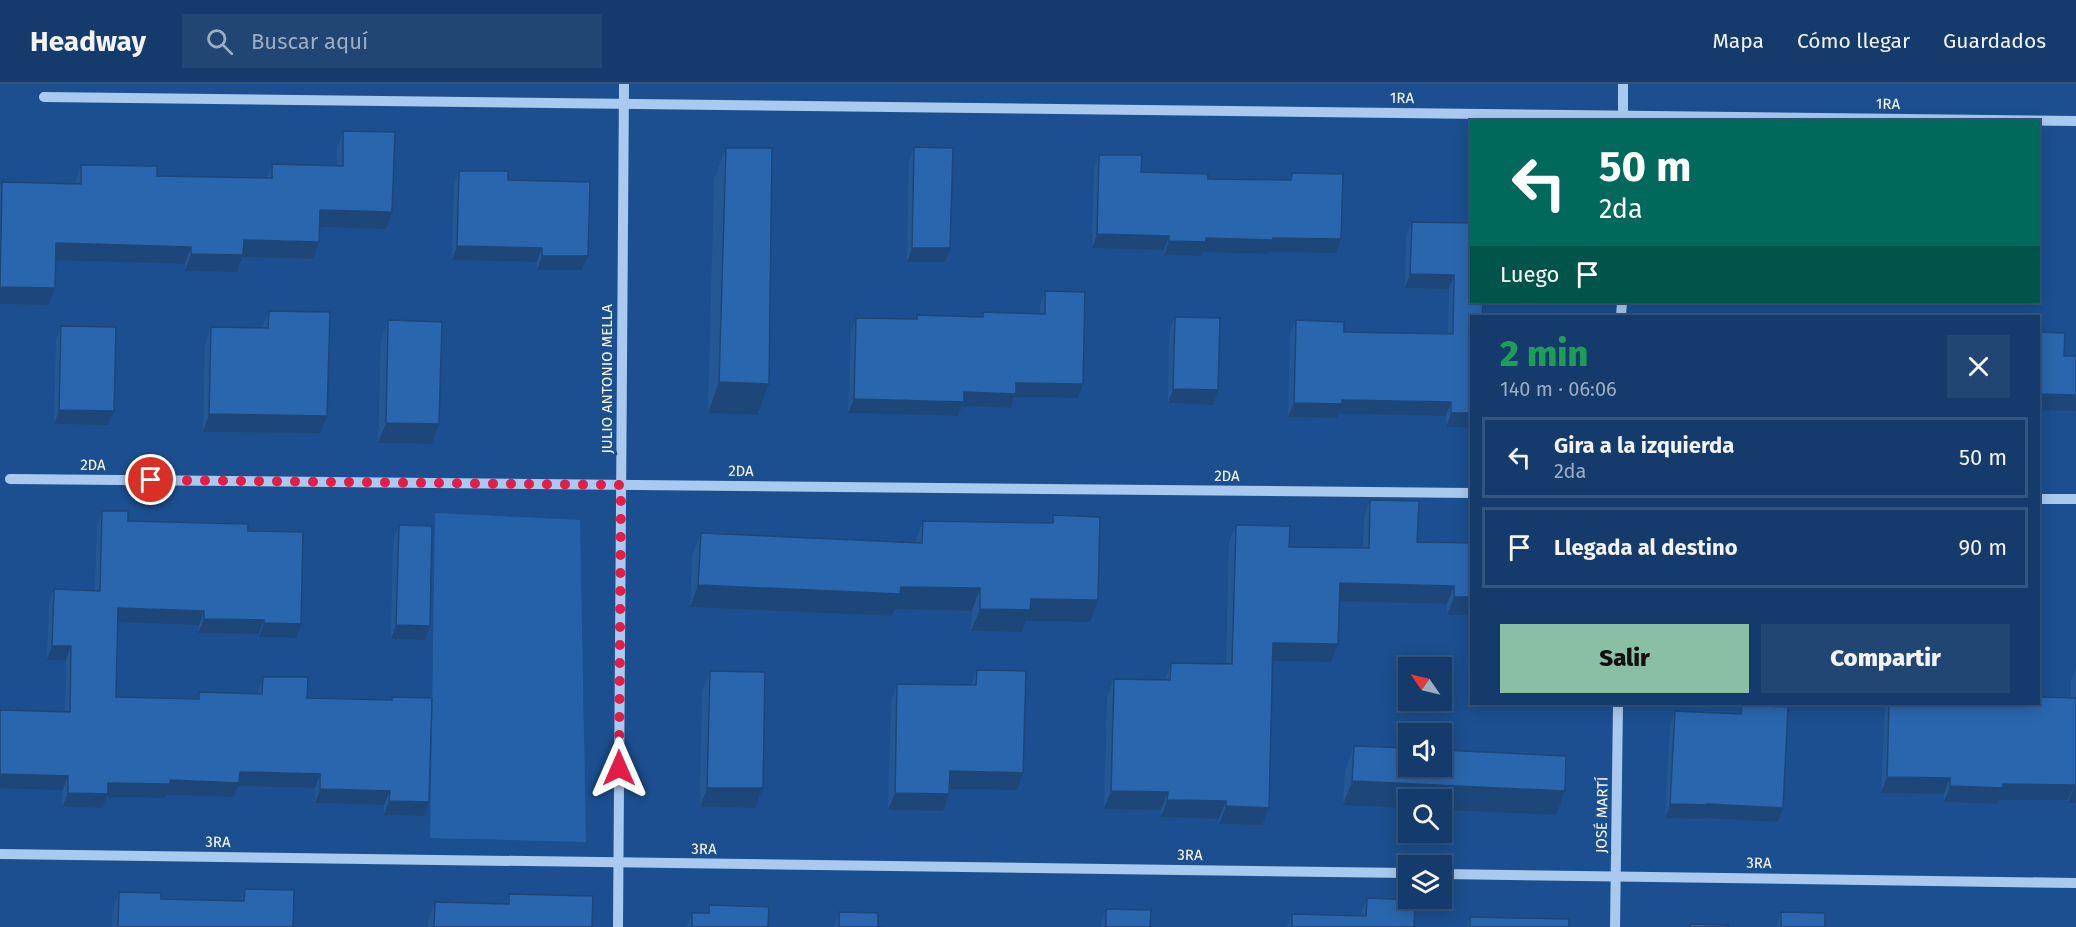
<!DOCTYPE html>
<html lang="es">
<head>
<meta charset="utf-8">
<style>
	:root { --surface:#143b6b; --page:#214673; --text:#f1f3f6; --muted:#9dadc1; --line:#33557e; --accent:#8abfa5 }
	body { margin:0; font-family:"Fira Sans",sans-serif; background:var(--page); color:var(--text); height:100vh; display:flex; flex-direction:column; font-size:22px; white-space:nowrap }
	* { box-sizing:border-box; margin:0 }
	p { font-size:20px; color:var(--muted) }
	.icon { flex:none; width:33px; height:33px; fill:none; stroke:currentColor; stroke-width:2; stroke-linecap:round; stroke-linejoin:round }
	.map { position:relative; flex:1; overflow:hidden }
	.sheet { position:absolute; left:1470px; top:231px; width:570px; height:390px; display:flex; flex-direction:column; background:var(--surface); border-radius:0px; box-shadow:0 3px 15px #0003,0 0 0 2px var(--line) }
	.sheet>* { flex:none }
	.hud { position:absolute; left:1470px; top:36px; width:570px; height:183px; border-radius:0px; box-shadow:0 3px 15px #0003,0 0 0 2px var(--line); background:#00695c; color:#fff; overflow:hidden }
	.needle { width:39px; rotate:304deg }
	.fabs { position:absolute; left:1398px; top:573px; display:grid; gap:12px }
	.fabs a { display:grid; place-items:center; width:54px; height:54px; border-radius:0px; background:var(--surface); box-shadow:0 3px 15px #0003,0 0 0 2px var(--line); font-size:30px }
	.pin { position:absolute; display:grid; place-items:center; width:51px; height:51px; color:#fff; margin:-26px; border:3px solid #fff; border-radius:50%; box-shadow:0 2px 6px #0007 }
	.me { position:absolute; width:66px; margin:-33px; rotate:0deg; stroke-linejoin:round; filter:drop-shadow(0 0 4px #0008) }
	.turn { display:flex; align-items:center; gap:21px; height:126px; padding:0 30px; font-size:27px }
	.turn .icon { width:78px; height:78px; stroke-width:2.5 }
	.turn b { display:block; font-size:42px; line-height:51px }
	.then { display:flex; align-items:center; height:57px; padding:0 30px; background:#0003; gap:12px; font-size:22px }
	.round { display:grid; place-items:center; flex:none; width:63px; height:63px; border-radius:0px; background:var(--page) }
	.headline { display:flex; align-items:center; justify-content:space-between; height:102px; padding:0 30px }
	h1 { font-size:36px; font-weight:800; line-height:45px; color:#1e9e55 }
	.primary-button { display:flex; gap:12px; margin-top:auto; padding:12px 30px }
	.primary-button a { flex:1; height:69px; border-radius:0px; background:var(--accent); color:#111; font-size:24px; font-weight:800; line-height:69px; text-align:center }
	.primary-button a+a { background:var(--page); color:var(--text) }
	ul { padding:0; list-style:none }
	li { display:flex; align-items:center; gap:18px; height:81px; margin:0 12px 9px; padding:0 18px; border:3px solid var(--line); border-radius:0px }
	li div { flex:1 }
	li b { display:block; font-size:22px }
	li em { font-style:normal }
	header { display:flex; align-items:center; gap:36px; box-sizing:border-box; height:84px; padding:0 30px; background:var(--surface); border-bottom:2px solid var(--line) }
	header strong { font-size:28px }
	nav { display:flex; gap:33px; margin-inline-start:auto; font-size:21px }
	.search { width:420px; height:54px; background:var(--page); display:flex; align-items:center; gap:15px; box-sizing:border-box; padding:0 21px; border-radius:0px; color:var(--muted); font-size:22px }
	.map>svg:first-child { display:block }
	.green { fill:#2461a8 }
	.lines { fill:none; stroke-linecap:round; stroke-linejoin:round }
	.minor { stroke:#a9c9ee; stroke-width:10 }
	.wall { fill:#245895 }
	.shaded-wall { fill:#1d4779 }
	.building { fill:#2a66ad; stroke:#1d4779; stroke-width:1.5 }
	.route { stroke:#e11d48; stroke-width:10; stroke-dasharray:0 18 }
	.labels { text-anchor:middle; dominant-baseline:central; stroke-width:6; stroke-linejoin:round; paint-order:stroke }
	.street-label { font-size:15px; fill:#fff; stroke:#1b4f8f }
</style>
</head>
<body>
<header>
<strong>Headway</strong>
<div class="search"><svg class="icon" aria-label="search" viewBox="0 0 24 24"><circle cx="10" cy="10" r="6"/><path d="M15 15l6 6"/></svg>Buscar aquí</div>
<nav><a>Mapa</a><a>Cómo llegar</a><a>Guardados</a></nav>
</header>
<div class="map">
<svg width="2076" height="843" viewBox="0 0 2076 843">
	<rect width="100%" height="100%" fill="#1b4f8f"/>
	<!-- green -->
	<path class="green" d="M435 429 580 436 586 758 430 754Z"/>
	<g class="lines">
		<!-- minor -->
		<g class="minor">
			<path d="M44 13 2076 37"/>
			<path d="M1623 38V0"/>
			<path d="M1621 232 1622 218"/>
			<path d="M10 395 1472 409"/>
			<path d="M2038 415H2076"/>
			<path d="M0 770 1408 789"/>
			<path d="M1442 790 2076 799"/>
			<path d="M618 843 624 0"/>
			<path d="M1615 843 1618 620"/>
		</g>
	</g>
	<!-- wall -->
	<g class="wall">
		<path d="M343 47 392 128 386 145 320 143 313 175 242 173 237 188 185 187V180L55 176 49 221 0 220V103L2 98 75 100 81 81 157 92 267 94 272 80 337 82V64Z"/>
		<path d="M914 63 945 178H907L909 77Z"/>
		<path d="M726 64 769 300 757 331 708 329 714 95Z"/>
		<path d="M1099 71 1141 88 1208 95 1289 96 1292 89 1336 169 1269 168 1268 170 1203 168 1201 172 1164 171V166L1092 164 1094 85Z"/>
		<path d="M459 87 508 96 582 186H537V178L452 176 454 101Z"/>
		<path d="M1412 138 1472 139V344L1446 343V332L1339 330 1337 334 1288 333 1290 250 1296 236 1344 248 1448 250 1449 205 1405 204 1406 152Z"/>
		<path d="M1045 207 1078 314 1014 313 1011 324 962 322 958 332 848 329 851 248 856 234 915 235 917 231 981 233 983 228 1040 230V221Z"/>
		<path d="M269 227 320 349 203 348 205 261 211 243 262 244Z"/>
		<path d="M1175 233 1218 306 1213 321 1168 319 1169 247Z"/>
		<path d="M388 236 439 340 432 360 378 359 381 256Z"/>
		<path d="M61 242 114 327 108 341 54 340 56 256Z"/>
		<path d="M1370 416 1417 458 1472 459V531H1447V520L1339 517 1331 578 1273 577 1262 741 1219 740V735L1161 733V726L1104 725 1107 612 1114 595 1165 596 1171 579 1226 580 1229 458 1236 441 1289 463 1363 464 1364 434Z"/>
		<path d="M102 427 128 437 248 447 296 554 259 553V550L198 549 199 541 117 538 116 613 197 615 199 608 258 609V607L263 593 307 614 391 616 392 613 424 732 384 731V721L315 719V704L238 702 234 713 166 711 165 714 107 713 102 724 62 723 66 576H47L49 519 54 505 95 506 97 441Z"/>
		<path d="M1053 431 1090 538 1026 537 1022 548 971 547 972 527 895 525 892 532 690 523 692 472 701 449 915 459 923 437 1050 439Z"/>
		<path d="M399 441 425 556 391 555 393 455Z"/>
		<path d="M2076 584V719H2068V716H1999L1997 720 1944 718V710L1881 709 1885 620H2038L2071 614V597Z"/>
		<path d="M977 586 1017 706 949 705 943 727 888 726 891 617 897 600 971 601Z"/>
		<path d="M710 587 755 724 700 723 702 607Z"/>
		<path d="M1742 621 1783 724 1778 738 1702 734V735L1665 734 1670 642 1675 627 1739 630Z"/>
		<path d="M1354 662 1565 707 1556 731 1442 726V716L1343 721 1345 686Z"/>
		<path d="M245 805 293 843H112L113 824 119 808 161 815 240 817Z"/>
		<path d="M509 810 592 843H428V836L435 818 506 820Z"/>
		<path d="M1367 814 1414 843H1287L1292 830 1360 832Z"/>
		<path d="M709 821 768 843H687L692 829H706Z"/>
		<path d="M1106 825 1150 843H1101V839Z"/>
		<path d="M839 828 878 843H883H834Z"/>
		<path d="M1781 828 1825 843H1776Z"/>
		<path d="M1470 833 1569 843H1466Z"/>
	</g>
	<!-- shaded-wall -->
	<g class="shaded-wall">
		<path d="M320 126 392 128 386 145 314 143Z"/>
		<path d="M1097 150 1169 152 1164 166 1092 164Z"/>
		<path d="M1206 154H1273L1341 155 1336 169 1269 168 1268 170 1203 168 1201 172 1164 171 1169 157Z"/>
		<path d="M244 156 319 158 313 175 242 173 237 188 185 187 191 170Z"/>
		<path d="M56 159 191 163 185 180 50 176Z"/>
		<path d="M457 162 542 164 537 178 452 176Z"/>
		<path d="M912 164H950L945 178H907Z"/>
		<path d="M542 172H588L582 186H537Z"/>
		<path d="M1410 190 1454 191 1449 205 1405 204Z"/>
		<path d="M0 203 55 204 49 221 0 220Z"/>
		<path d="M719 298 769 300 757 331 708 329Z"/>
		<path d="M1016 299 1083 300 1078 314 1014 313 1011 324 962 322 958 332 848 329 854 315Z"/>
		<path d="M1173 305 1218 306 1213 321 1168 319Z"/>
		<path d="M2038 310 2076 311V327L2038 326Z"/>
		<path d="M1342 316 1451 318 1446 332 1339 330 1337 334 1288 333 1294 319Z"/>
		<path d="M59 326 114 327 108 341 54 340Z"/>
		<path d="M1451 329H1472V344L1446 343Z"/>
		<path d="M209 330 327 332 320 349 203 348Z"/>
		<path d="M386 339 439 340 432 360 378 359Z"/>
		<path d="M1340 499 1454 502 1447 520 1333 517Z"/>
		<path d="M698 501 901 503 980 504 972 527 895 525 892 532 690 523Z"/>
		<path d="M1454 513H1472V531H1447Z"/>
		<path d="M1031 515 1098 516 1090 538 1026 537 1022 548 971 547 980 525Z"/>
		<path d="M118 524 204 527 199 541 113 538Z"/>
		<path d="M204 535 264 536 259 550 198 549Z"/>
		<path d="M264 539 301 540 296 554 259 553Z"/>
		<path d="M396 541 430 542 425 556 391 555Z"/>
		<path d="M1273 559 1338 560 1331 578 1267 577Z"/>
		<path d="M52 562H71L66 576H47Z"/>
		<path d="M950 687 1023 689 1017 706 943 705Z"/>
		<path d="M240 688 320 690 315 704 238 702 234 713 166 711 165 714 107 713 102 724 62 723 68 709 108 699 170 696Z"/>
		<path d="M0 690 68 692 63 706 0 704Z"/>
		<path d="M1887 693 1950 694 1944 710 1881 709Z"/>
		<path d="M1352 697 1565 707 1556 731 1442 726V716H1408V724L1343 721Z"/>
		<path d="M2003 700 2074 701 2068 716H1999L1997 720 1944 718 1950 702Z"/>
		<path d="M2074 703H2076V719H2068Z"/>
		<path d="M707 704H763L755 724 700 723Z"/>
		<path d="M320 705 390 707 384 721 315 719Z"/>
		<path d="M1111 707 1168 708 1161 726 1104 725Z"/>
		<path d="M895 709 949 710 943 727 888 726Z"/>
		<path d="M1167 716 1226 717 1219 735 1161 733Z"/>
		<path d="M389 717 429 718 424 732 384 731Z"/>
		<path d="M1670 720H1707L1783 724 1778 738 1702 734V735L1665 734Z"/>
		<path d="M1226 722 1269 724 1262 741 1219 740Z"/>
	</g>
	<!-- building -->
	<g class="building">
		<path d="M343 47 395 48 392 128 320 126 319 158 244 156 243 171 191 170V163L56 159 55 204 0 203 2 98 81 100V81L157 82V92L272 94V80L343 82Z"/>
		<path d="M914 63 953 64 950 164H912Z"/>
		<path d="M726 64H772L769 300 719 298Z"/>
		<path d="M1099 71H1142L1141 88 1208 90V95L1291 96 1292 89 1343 90 1341 155 1273 154V156L1206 154V158L1169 157V152L1097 150Z"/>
		<path d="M459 87H508V96L590 98 588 172H542V164L457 162Z"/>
		<path d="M1412 138 1472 139V218H1483L1482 232H1472V329H1451V318L1342 316V320L1294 319 1296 236 1344 238V248L1453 250 1454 191 1410 190Z"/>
		<path d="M1045 207 1085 208 1083 300 1016 299V310L964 308V318L854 315 856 234 917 235V231L983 233V228L1045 230Z"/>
		<path d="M269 227 330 228 327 332 209 330 211 243 268 244Z"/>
		<path d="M1175 233 1220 234 1218 306 1173 305Z"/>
		<path d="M388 236 442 238 439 340 386 339Z"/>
		<path d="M61 242 116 243 114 327 59 326Z"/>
		<path d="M2038 248 2065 249 2064 272H2076V311L2038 310Z"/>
		<path d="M1370 416 1419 417 1417 458 1472 459V513H1454V502L1340 499 1338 560 1273 559 1269 724 1226 722V717L1167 716 1168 708 1111 707 1114 595 1170 596 1171 579 1232 580 1236 441 1290 442 1289 463 1369 464Z"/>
		<path d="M102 427H128V437L248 440V447L303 448 301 540 264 539V536L204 535V527L118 524 116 613 199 615V608L262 610 263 593H308L307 614 392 616V613L432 614 429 718 389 717 390 707 320 705V690L240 688 239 699 170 696V700L108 699V710L68 709V692L0 690V626L70 628 71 562H52L54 505 100 507Z"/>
		<path d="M1053 431 1100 433 1098 516 1031 515 1030 526 980 525V504L901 503 900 510 698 501 701 449 922 459 923 437 1053 439Z"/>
		<path d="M399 441 432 442 430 542 396 541Z"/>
		<path d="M977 586 1026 587 1023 689 950 687 949 710 895 709 897 600 976 601Z"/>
		<path d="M710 587 765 588 763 704H707Z"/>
		<path d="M2038 613 2076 614V703H2074V701L2003 700V704L1950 702V694L1887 693 1889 620H2038Z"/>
		<path d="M1742 621 1788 623 1783 724 1707 720V721L1670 720 1675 627 1741 630Z"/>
		<path d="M1354 662 1408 664V682H1442V666L1566 672 1565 707 1352 697Z"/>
		<path d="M245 805 294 806 293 843H118L119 808 161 809V815L244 817Z"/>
		<path d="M509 810 593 812 592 843H434L435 818 509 820Z"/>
		<path d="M1367 814 1415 816 1414 843H1292V830L1366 832Z"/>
		<path d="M709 821 769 823 768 843H692V829H709Z"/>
		<path d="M1106 825 1151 826 1150 843H1106Z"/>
		<path d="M839 828 878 829V843H883H839Z"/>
		<path d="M1781 828 1825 829V843H1781Z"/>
		<path d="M1470 833 1569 835V843H1470Z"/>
		<path d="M1690 840 1728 841V843H1690Z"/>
	</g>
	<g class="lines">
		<!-- route -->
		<path class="route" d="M151 396 621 401 619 684"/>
	</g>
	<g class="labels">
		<!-- street labels -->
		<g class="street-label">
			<text transform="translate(1402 14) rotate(1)">1RA</text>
			<text transform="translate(1888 20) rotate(1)">1RA</text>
			<text transform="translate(607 295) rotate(-90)">JULIO ANTONIO MELLA</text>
			<text transform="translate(93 381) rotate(1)">2DA</text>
			<text transform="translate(741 387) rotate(1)">2DA</text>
			<text transform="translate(1227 392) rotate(1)">2DA</text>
			<text transform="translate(1602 731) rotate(-89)">JOSÉ MARTÍ</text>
			<text transform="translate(218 758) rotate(1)">3RA</text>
			<text transform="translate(704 765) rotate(1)">3RA</text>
			<text transform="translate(1190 771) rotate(1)">3RA</text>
			<text transform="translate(1759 779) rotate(1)">3RA</text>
		</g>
	</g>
</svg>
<div class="fabs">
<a><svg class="needle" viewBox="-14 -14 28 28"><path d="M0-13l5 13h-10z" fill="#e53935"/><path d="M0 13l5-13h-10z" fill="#9dadc1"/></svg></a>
<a><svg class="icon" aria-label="sound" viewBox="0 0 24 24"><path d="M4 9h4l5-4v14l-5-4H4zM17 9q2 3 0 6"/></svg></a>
<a><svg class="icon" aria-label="search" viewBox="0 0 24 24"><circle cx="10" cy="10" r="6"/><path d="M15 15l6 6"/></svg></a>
<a><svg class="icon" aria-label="layers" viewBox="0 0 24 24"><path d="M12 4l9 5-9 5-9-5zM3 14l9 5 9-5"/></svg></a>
</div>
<div class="pin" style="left:151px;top:396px;background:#d93025"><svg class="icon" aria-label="arrive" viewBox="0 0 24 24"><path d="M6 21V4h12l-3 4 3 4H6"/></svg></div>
<svg class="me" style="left:619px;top:684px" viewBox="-20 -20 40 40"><path d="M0-17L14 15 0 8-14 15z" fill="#e11d48" stroke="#fff" stroke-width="4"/></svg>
<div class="hud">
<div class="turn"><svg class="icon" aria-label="left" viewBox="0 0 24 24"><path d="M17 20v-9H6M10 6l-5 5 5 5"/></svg><div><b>50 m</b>2da</div></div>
<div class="then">Luego<svg class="icon" aria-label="arrive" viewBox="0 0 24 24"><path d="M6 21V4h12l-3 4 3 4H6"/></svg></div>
</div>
<section class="sheet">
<div class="headline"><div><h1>2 min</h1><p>140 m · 06:06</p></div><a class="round"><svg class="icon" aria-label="close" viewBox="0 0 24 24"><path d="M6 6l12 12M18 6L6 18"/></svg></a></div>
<ul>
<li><svg class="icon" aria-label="left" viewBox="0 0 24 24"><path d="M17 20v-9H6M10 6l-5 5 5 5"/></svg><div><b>Gira a la izquierda</b><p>2da</p></div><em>50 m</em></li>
<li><svg class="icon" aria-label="arrive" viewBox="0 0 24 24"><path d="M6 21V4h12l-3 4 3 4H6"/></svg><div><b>Llegada al destino</b></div><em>90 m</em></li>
</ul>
<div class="primary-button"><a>Salir</a><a>Compartir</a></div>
</section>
</div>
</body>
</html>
